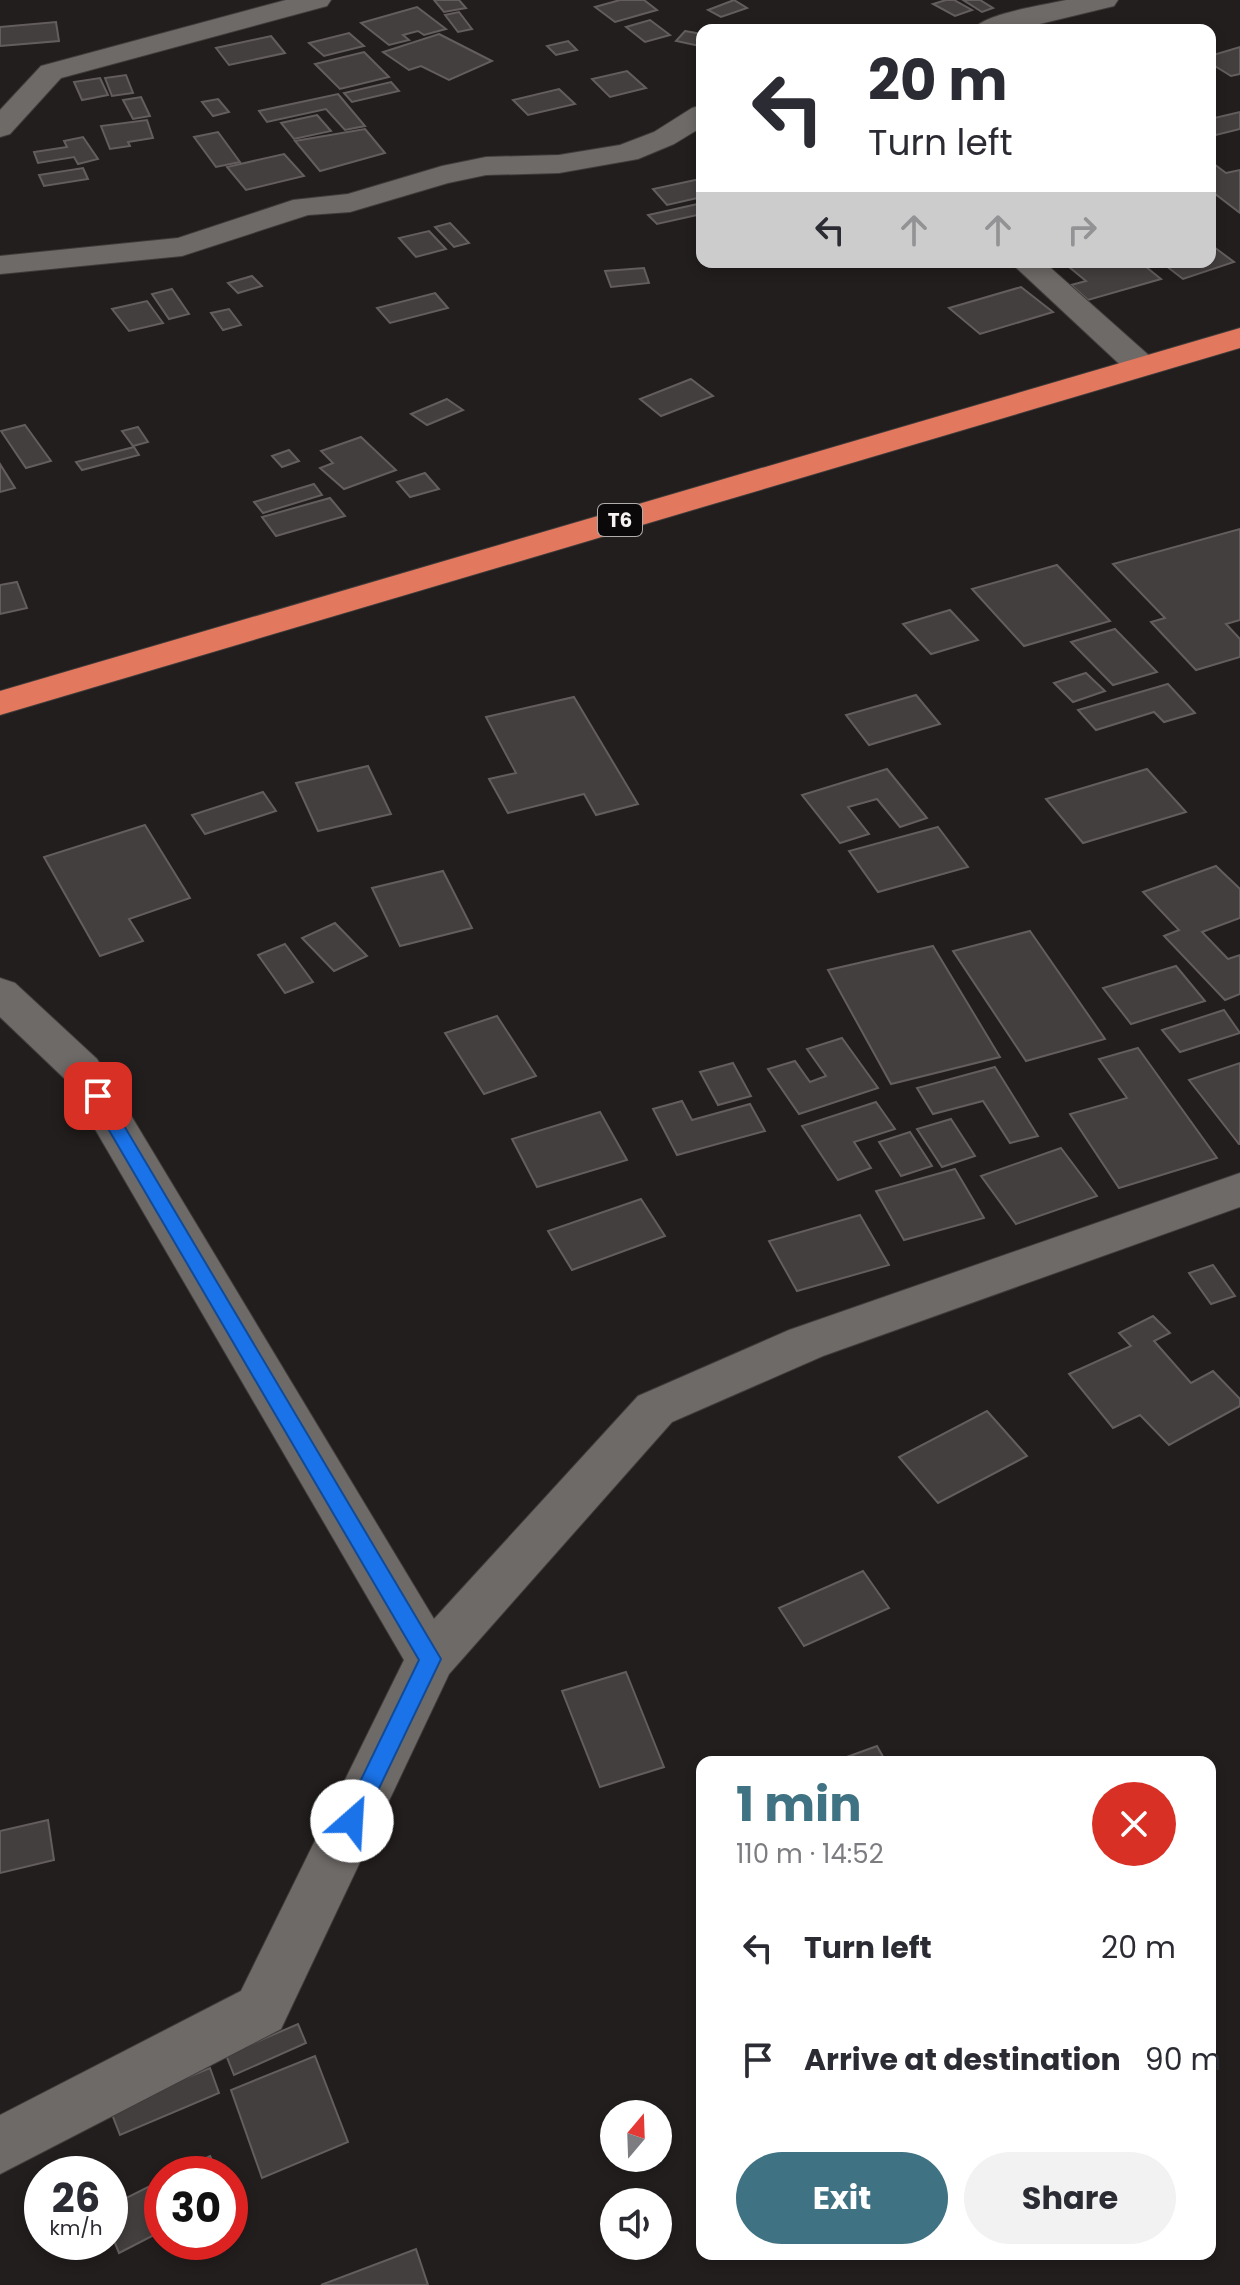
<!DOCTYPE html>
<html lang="en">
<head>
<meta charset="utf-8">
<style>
	:root { --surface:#fff; --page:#f2f2f3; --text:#2b2b33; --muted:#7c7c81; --accent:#3f7282 }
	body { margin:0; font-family:Poppins,sans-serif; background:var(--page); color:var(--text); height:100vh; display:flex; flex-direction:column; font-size:30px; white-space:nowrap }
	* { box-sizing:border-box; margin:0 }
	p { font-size:26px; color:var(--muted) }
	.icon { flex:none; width:44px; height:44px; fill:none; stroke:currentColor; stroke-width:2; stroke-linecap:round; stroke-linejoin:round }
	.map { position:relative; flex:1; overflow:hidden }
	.side { position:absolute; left:696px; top:1756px; width:520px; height:504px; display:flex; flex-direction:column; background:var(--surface); border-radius:16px; box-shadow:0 4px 12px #0003 }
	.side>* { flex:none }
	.banner { position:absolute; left:696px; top:24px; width:520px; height:244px; border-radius:16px; box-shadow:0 4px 12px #0003; background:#fff; color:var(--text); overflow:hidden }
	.needle { width:52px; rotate:19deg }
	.controls { position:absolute; left:600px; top:2100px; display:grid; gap:16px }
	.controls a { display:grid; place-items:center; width:72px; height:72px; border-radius:50%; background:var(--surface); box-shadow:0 4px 12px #0003; font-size:40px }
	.speed { position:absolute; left:24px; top:2156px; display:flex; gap:16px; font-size:40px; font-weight:700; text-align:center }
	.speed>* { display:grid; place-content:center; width:104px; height:104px; border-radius:50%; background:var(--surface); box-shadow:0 4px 12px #0003; line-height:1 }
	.speed small { font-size:20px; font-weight:400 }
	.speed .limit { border:12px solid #d22; background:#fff; color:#111 }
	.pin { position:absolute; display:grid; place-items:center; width:68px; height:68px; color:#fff; margin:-34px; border-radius:16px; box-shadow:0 4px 12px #0006 }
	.me { position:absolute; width:88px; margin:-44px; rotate:26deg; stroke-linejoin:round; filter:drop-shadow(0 0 6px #0008) }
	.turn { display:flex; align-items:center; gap:28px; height:168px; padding:0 40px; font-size:36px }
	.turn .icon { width:104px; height:104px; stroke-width:2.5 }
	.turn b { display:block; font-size:56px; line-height:68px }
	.lanes { display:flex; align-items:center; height:76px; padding:0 40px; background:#0003; justify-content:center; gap:40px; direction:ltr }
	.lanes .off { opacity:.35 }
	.round { display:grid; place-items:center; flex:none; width:84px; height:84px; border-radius:42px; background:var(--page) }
	.summary { display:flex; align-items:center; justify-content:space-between; height:136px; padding:0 40px }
	h1 { font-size:48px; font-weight:700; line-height:60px; color:var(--accent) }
	.action { display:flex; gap:16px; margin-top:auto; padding:16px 40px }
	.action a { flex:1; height:92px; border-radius:48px; background:var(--accent); color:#fff; font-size:32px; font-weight:700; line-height:92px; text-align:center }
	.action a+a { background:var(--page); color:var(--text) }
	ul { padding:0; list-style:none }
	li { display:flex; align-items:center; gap:24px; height:112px; padding:0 40px }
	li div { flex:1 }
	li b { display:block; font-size:30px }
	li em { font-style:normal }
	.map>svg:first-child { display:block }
	.building { fill:#433f3e; stroke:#635e5d; stroke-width:2 }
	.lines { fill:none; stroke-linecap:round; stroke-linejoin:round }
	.minor-casing { stroke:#3f3c3b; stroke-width:2 }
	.highway-casing { stroke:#3f3c3b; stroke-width:2 }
	.minor { fill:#6e6a68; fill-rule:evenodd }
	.highway { fill:#e2785d; fill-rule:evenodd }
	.route { fill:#1a73e8; stroke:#114b97; stroke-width:2 }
	.labels { text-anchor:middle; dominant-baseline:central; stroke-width:8; stroke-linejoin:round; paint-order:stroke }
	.shield { fill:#0a0808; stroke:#afacac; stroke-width:2 }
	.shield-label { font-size:20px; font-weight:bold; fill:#f6f3f2 }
</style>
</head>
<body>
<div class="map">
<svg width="1240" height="2285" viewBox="0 0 1240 2285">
	<rect width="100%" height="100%" fill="#221e1d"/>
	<!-- building -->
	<g class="building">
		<path d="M434 0H459L466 8 444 12Z"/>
		<path d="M620 0H644L657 10 615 22 595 7Z"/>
		<path d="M734 0 747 8 721 17 708 10Z"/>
		<path d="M946 0H954L972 10 955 16 933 4Z"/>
		<path d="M963 0H980L993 8 982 12Z"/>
		<path d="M417 7 446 29 424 35 418 31 403 35 409 40 389 45 361 23Z"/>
		<path d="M459 12 472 29 458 32 445 15Z"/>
		<path d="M650 20 670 35 645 42 626 27Z"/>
		<path d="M56 22 59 41 0 46V27Z"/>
		<path d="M685 31 702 34 700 46 676 41Z"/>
		<path d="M349 33 364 46 324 56 309 43Z"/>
		<path d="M439 34 492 61 449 80 421 66 409 70 383 52Z"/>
		<path d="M271 36 285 53 229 65 216 48Z"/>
		<path d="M568 41 577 50 556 55 547 46Z"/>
		<path d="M1240 47V74L1231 76 1210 63V56Z"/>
		<path d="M364 52 389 77 340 89 315 64Z"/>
		<path d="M627 71 646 88 610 97 592 79Z"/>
		<path d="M126 75 133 93 112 96 105 78Z"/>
		<path d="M100 78 108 95 82 100 74 82Z"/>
		<path d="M391 82 399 91 352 102 344 93Z"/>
		<path d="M559 89 575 104 528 115 513 100Z"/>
		<path d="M338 94 365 126 345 130 326 109 267 122 259 111Z"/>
		<path d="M141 97 150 116 133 119 123 100Z"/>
		<path d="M218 99 229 112 213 116 202 102Z"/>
		<path d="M1240 112V129L1216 135 1210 130V119Z"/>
		<path d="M317 115 331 131 294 139 281 123Z"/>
		<path d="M147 120 153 138 128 142 130 146 110 149 101 126Z"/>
		<path d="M365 129 385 153 320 171 295 141Z"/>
		<path d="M218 132 240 162 216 167 194 137Z"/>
		<path d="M83 137 98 159 78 164 74 157 38 163 34 152 67 147 64 141Z"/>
		<path d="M284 154 304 176 246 190 227 167Z"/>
		<path d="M1210 161 1226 173 1240 170V213L1210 190Z"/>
		<path d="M83 168 88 179 44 186 39 175Z"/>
		<path d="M700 179 702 197 667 205 653 189Z"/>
		<path d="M702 203V214L657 224 648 215Z"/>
		<path d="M450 223 469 243 454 247 435 227Z"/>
		<path d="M429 231 446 249 416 257 399 238Z"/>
		<path d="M1210 244 1234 262 1183 279 1161 262H1210Z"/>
		<path d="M1063 262H1140L1161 279 1088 300 1071 285 1086 281Z"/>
		<path d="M644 268 649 283 611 287 605 271Z"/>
		<path d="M252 276 262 286 238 293 228 283Z"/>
		<path d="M1021 287 1053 312 980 334 949 308Z"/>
		<path d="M172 289 189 314 169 319 152 294Z"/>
		<path d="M435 293 448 308 390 323 377 308Z"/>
		<path d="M147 301 163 323 129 331 112 309Z"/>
		<path d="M229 309 241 325 223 330 211 313Z"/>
		<path d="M691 379 713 396 661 416 640 399Z"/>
		<path d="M447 399 463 410 427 425 411 414Z"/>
		<path d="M25 425 51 461 26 468 1 431Z"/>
		<path d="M138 427 148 442 133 446 122 431Z"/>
		<path d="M361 437 396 470 344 489 320 468 333 463 321 451Z"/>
		<path d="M134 447 139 455 82 470 76 462Z"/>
		<path d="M289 450 299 461 282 467 272 456Z"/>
		<path d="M0 464 15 488 0 492Z"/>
		<path d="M425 473 439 489 410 497 397 482Z"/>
		<path d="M314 484 322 495 263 513 254 502Z"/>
		<path d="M330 498 345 516 276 536 262 517Z"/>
		<path d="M1240 529V620L1226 624 1240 639V657L1196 670 1151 622 1165 618 1113 564Z"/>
		<path d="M1057 565 1110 621 1024 646 972 589Z"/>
		<path d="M17 582 27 608 0 614V585Z"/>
		<path d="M950 610 978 640 931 654 903 624Z"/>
		<path d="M1115 629 1157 672 1113 685 1071 642Z"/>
		<path d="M1086 673 1105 691 1073 702 1054 683Z"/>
		<path d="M1168 684 1195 713 1164 722 1154 712 1096 730 1078 710Z"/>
		<path d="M916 695 940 724 869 745 846 715Z"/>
		<path d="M574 697 638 804 596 815 584 794 508 813 489 779 516 773 486 717Z"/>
		<path d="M368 766 391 814 318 831 296 783Z"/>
		<path d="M887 769 927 818 900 827 877 799 848 807 869 834 840 843 802 795Z"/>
		<path d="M1147 769 1186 812 1083 843 1046 799Z"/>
		<path d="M263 792 276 811 205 834 192 815Z"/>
		<path d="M145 825 190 898 129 919 143 941 100 956 44 857Z"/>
		<path d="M938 827 968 867 878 892 849 851Z"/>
		<path d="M1216 866 1240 889V918L1202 932 1228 959 1240 955V994L1225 1000 1164 936 1179 930 1143 892Z"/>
		<path d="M443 871 472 928 400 946 372 888Z"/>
		<path d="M335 923 367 956 334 971 302 938Z"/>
		<path d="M1030 931 1105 1039 1026 1061 953 951Z"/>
		<path d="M285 944 313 982 285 993 258 955Z"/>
		<path d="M933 946 1000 1057 891 1084 828 970Z"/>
		<path d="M1176 966 1205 1001 1131 1024 1103 988Z"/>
		<path d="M1224 1010 1240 1033 1180 1052 1162 1030Z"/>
		<path d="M497 1016 536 1076 484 1094 445 1033Z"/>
		<path d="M842 1038 878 1088 799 1114 768 1069 795 1061 810 1082 826 1076 807 1049Z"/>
		<path d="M1138 1048 1217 1158 1119 1188 1070 1114 1127 1098 1099 1059Z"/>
		<path d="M733 1063 751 1096 718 1105 700 1072Z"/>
		<path d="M1240 1063V1144H1239L1189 1080Z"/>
		<path d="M995 1067 1038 1136 1010 1143 983 1101 933 1114 917 1088Z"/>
		<path d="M682 1101 692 1120 750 1104 765 1131 677 1155 653 1109Z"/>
		<path d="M876 1102 895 1129 854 1142 871 1168 838 1180 802 1126Z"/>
		<path d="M600 1112 627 1160 537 1187 512 1139Z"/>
		<path d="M951 1119 975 1156 942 1167 917 1129Z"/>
		<path d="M910 1132 932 1166 901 1176 879 1142Z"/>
		<path d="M1061 1148 1097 1196 1016 1224 981 1176Z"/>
		<path d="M955 1169 984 1218 904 1240 876 1191Z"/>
		<path d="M641 1199 665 1236 572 1270 548 1231Z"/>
		<path d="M860 1215 889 1265 797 1291 769 1241Z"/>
		<path d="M1213 1265 1235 1296 1211 1304 1189 1273Z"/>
		<path d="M1153 1316 1170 1333 1154 1341 1191 1383 1213 1371 1240 1399V1406L1169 1445 1140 1415 1113 1428 1069 1374 1131 1346 1119 1333Z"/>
		<path d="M987 1411 1027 1456 938 1503 899 1457Z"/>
		<path d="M863 1571 889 1608 804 1646 779 1608Z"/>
		<path d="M626 1672 664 1767 600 1787 562 1691Z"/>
		<path d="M877 1746 886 1762H833Z"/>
		<path d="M48 1820 54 1860 0 1873V1831Z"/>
		<path d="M298 2024 306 2043 234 2075 226 2055Z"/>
		<path d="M315 2056 348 2142 262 2178 231 2090Z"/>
		<path d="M210 2068 219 2093 120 2135 110 2109Z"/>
		<path d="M210 2156 219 2174H174Z"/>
		<path d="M162 2180V2231L119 2253 110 2231V2206Z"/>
		<path d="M416 2249 428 2285H321Z"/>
	</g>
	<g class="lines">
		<defs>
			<g id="minor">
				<path d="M286 0H331L327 6 61 78 10 134 0 137V110L41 66Z"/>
				<path d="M1066 0H1118L1114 6 1015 30H973C984 13 1045 5 1066 0Z"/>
				<path d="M702 105V127L674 144 638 159 559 173 486 175 448 183 350 212 308 215 182 256 0 274V256L178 238 293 200 348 194 442 166 486 157 559 155 620 145 654 132 692 108Z"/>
				<path d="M1010 262H1044L1153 359 1157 366 1153 373 1141 376 1129 373Z"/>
				<path d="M0 978 15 983 97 1059 434 1619 638 1396 789 1330 1240 1173V1207L823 1356 672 1422 449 1674 281 2029 0 2174V2115L241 1991 404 1660 67 1081 0 1017Z"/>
			</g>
			<path id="highway" d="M1240 328V348L0 715V691Z"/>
		</defs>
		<!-- minor casing -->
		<use href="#minor" class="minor-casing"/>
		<!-- highway casing -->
		<use href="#highway" class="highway-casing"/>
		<!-- minor -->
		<use href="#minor" class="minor"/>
		<!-- highway -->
		<use href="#highway" class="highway"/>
	</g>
	<!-- route -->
	<path class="route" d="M98 1090 104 1092 441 1659 360 1828 352 1831 344 1828 341 1821 419 1660 89 1096Z"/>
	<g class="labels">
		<!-- shield labels -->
		<rect class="shield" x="598" y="504" width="44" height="32" rx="6"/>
		<g class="shield-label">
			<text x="620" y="520">T6</text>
		</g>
	</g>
</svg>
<div class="controls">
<a><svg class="needle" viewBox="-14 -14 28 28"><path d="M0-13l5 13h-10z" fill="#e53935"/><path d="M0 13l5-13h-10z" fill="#7c7c81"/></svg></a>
<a><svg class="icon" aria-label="sound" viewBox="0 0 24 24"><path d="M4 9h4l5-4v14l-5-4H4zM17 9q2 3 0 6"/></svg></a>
</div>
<div class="speed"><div>26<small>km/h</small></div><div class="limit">30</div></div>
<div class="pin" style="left:98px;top:1096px;background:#d93025"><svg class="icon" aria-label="arrive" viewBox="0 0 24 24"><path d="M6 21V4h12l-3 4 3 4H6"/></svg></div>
<svg class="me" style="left:352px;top:1821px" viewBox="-20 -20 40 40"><circle r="19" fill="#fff"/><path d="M0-13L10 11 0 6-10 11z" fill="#1a73e8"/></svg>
<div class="banner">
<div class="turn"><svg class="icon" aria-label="left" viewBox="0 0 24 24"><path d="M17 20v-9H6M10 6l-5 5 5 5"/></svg><div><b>20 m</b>Turn left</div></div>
<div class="lanes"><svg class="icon" aria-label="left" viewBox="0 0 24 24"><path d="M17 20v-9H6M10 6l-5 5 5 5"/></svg><svg class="icon off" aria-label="ahead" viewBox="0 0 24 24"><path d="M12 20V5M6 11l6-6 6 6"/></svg><svg class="icon off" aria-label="ahead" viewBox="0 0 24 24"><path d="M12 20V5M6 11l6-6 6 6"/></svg><svg class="icon off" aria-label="right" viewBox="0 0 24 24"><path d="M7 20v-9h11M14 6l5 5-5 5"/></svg></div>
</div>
<section class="side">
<div class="summary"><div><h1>1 min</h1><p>110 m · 14:52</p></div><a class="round" style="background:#d93025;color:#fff"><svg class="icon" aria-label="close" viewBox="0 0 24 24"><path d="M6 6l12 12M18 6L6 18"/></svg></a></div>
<ul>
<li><svg class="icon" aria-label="left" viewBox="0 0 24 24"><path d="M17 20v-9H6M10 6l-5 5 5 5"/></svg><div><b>Turn left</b></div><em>20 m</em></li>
<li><svg class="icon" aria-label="arrive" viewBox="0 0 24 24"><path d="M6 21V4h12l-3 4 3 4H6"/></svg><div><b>Arrive at destination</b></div><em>90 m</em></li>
</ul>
<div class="action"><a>Exit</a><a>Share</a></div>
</section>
</div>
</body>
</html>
